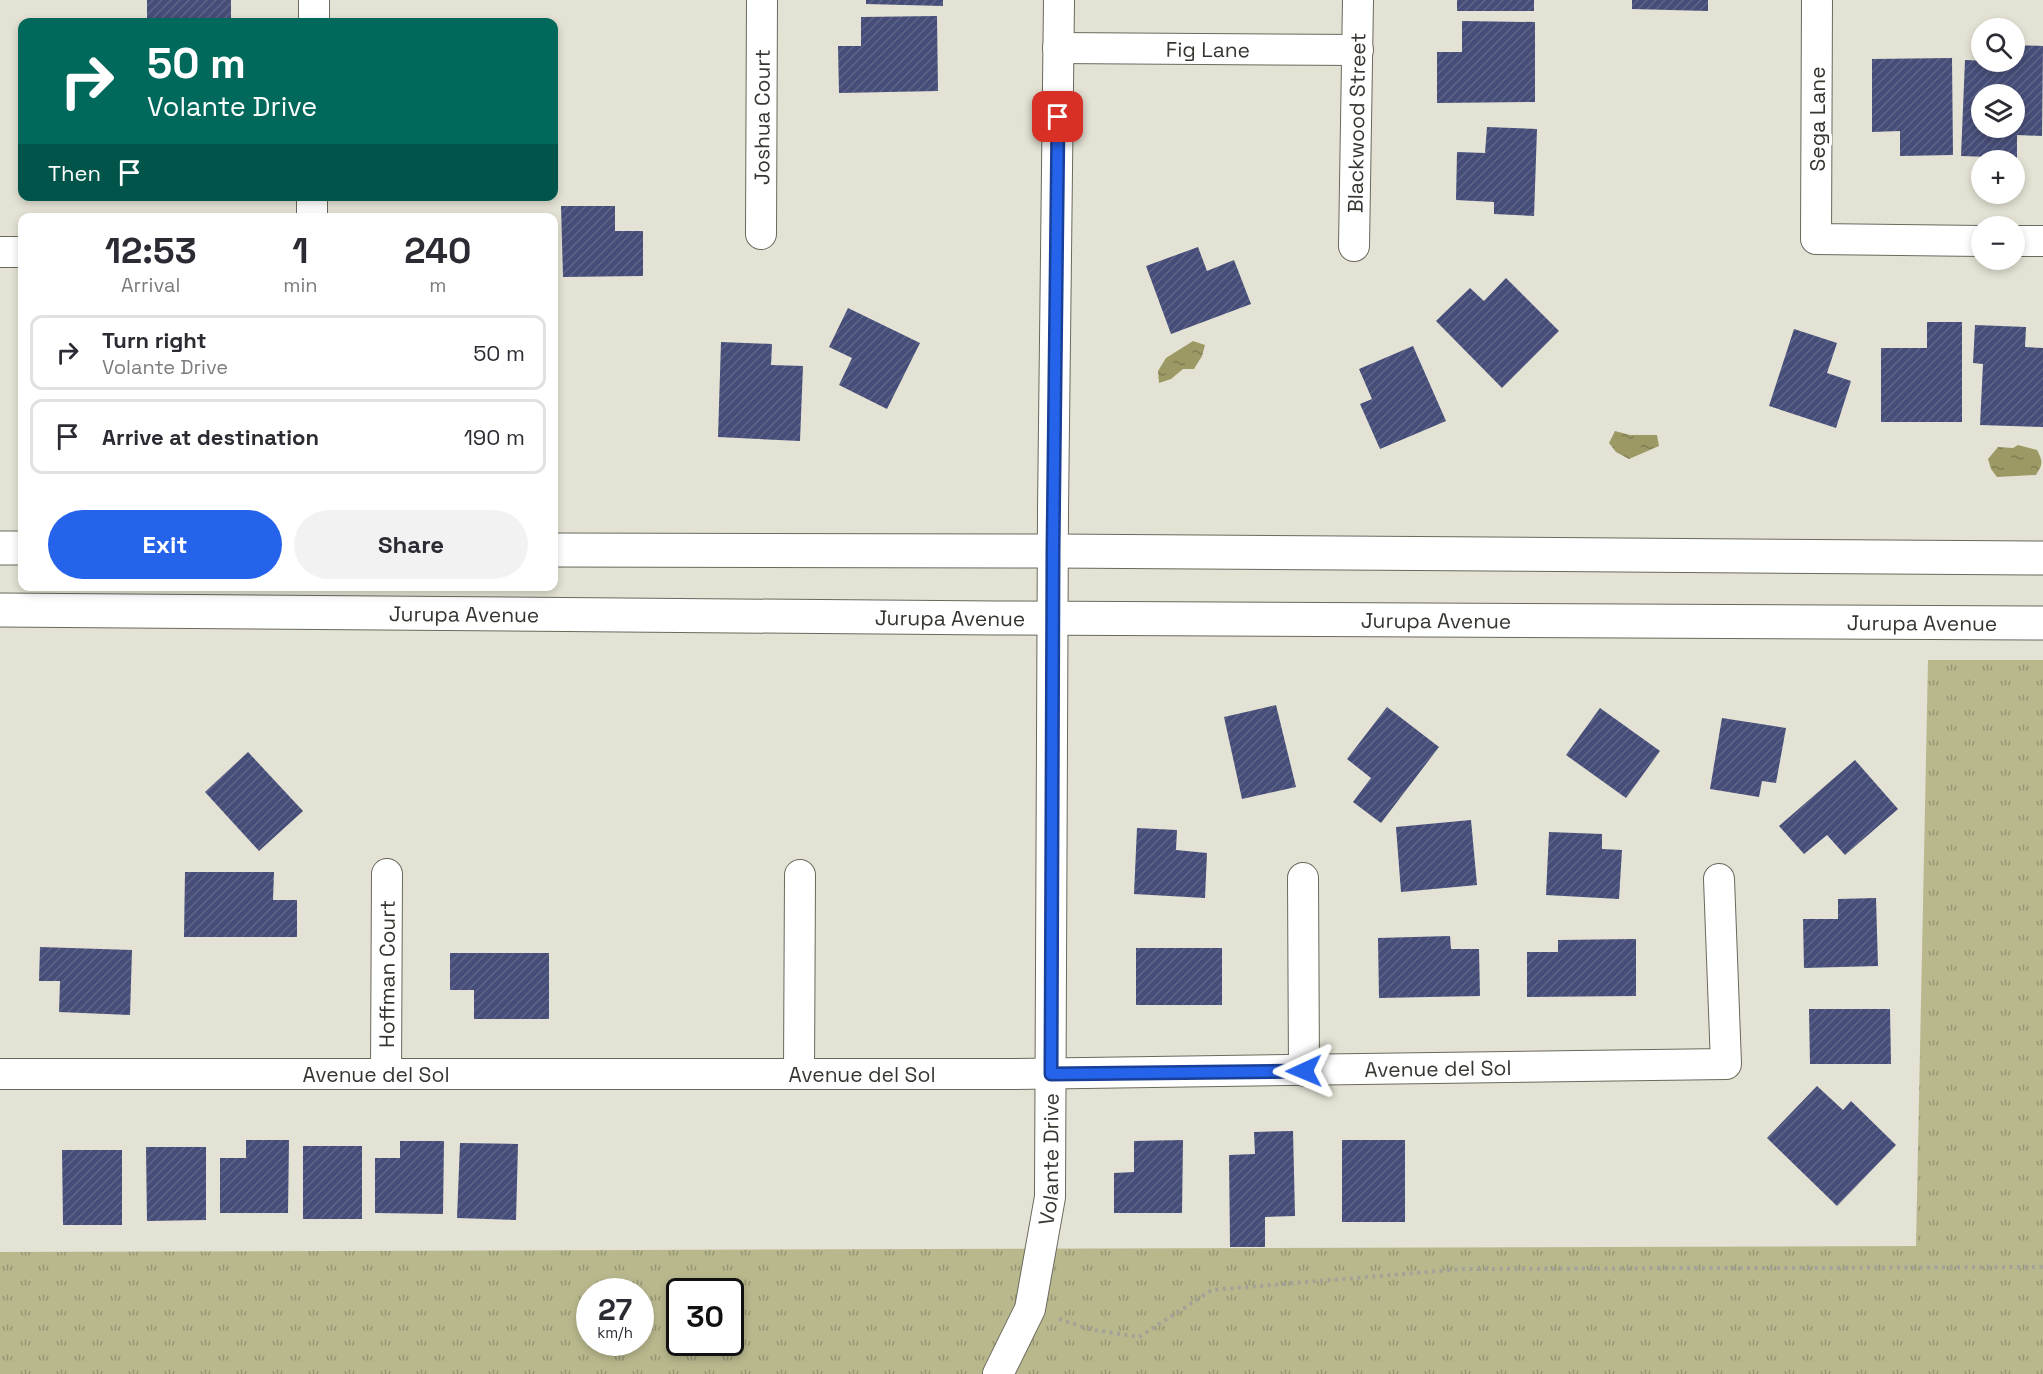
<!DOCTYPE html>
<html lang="en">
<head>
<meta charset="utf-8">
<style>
	:root { --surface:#fff; --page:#f2f2f3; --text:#2b2b33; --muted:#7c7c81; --line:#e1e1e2; --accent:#2563eb }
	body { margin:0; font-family:"Space Grotesk",sans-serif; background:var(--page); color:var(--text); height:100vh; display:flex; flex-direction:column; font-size:22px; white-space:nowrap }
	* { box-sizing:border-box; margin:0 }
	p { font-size:20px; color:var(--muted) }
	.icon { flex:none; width:33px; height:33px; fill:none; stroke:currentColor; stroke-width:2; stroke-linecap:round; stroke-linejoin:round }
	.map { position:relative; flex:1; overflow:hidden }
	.details { position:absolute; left:18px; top:213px; width:540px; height:378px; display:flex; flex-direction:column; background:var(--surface); border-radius:12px; box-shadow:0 3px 9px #0003 }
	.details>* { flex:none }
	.banner { position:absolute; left:18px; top:18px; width:540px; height:183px; border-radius:12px; box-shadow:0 3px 9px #0003; background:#00695c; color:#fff; overflow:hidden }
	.buttons { position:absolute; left:1971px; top:18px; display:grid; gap:12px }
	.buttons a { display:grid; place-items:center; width:54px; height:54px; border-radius:50%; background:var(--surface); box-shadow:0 3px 9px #0003; font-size:30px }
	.speed { position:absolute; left:576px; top:1278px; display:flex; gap:12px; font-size:30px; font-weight:700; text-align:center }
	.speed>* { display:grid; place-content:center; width:78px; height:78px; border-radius:50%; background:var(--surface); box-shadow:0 3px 9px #0003; line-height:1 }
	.speed small { font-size:15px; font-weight:400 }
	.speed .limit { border:3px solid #111; border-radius:9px; background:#fff; color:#111 }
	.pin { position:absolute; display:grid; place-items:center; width:51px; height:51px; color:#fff; margin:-26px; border-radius:12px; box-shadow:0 3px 9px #0006 }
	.me { position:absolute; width:66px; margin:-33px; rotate:269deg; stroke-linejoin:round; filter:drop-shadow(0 0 4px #0008) }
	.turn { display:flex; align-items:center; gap:21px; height:126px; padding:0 30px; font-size:27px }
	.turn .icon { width:78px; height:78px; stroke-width:2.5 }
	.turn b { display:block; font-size:42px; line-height:51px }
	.then { display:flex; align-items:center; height:57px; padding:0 30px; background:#0003; gap:12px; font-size:22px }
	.eta { display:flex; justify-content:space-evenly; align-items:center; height:102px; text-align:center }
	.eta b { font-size:36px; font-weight:600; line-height:42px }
	.button { display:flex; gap:12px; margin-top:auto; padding:12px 30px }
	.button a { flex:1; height:69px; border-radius:36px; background:var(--accent); color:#fff; font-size:24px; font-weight:600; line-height:69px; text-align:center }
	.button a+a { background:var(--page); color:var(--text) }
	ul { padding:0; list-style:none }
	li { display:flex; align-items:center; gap:18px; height:75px; margin:0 12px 9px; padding:0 18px; border:3px solid var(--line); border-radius:12px }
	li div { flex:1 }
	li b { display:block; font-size:22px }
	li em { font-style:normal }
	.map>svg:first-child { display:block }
	.grass { fill:url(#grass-tufts); fill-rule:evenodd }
	.water { fill:url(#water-ripples) }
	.building { fill:url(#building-hatch); fill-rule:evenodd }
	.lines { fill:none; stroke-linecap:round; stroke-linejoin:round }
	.minor-casing { stroke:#69695d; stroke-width:32 }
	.secondary-casing { stroke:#69695d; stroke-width:35 }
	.path { stroke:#a3a297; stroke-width:4; stroke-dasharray:3 4.5; stroke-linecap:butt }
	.minor { stroke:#fff; stroke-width:30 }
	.secondary { stroke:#fff; stroke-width:33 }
	.route-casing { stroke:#184099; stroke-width:15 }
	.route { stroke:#2563eb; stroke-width:10 }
	.labels { text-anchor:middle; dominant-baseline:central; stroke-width:6; stroke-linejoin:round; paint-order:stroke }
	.street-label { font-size:21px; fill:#363630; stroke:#fff }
</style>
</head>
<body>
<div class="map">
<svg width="2043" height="1374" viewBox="0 0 2043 1374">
	<defs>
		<pattern id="grass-tufts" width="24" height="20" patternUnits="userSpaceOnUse" patternTransform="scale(1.5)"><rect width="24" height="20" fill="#b9b88d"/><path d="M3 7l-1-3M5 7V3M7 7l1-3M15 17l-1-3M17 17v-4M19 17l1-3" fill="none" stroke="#979674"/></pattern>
		<pattern id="water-ripples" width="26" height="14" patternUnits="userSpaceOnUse" patternTransform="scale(1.5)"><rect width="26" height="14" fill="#9c9965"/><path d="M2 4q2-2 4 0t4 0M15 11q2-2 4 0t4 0" fill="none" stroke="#807e54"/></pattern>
		<pattern id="building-hatch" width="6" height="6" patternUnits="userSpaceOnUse" patternTransform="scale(1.5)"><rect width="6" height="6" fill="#464d78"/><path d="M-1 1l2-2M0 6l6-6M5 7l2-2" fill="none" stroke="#5f6587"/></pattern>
	</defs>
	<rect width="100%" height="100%" fill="#e3e2d4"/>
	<!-- grass -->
	<path class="grass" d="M1928 660H2043V1374H0V1252L1916 1246ZM590 1292H640V1342H590ZM680 1292H730V1342H680Z"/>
	<!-- water -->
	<g class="water">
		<path d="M1193 341 1205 345 1202 356 1194 369H1183L1171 379 1159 383 1158 371 1166 358Z"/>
		<path d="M1615 431 1630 435H1657L1659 446 1629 459 1616 452 1609 443Z"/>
		<path d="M2018 445 2037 450C2043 461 2043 464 2036 475L1997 477 1991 469 1988 459 1998 447 2013 448Z"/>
	</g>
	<!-- building -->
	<g class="building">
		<rect x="147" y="0" width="84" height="22"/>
		<path d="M866 0H943V6L866 4Z"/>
		<rect x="1457" y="0" width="77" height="11"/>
		<path d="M1632 0H1708V11L1632 9Z"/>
		<path d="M937 16 938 91 839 93 838 46H861V17Z"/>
		<path d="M1462 21 1535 22V102L1437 103V52H1462Z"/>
		<path d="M2014 45 2043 46 2042 136 2017 135V158L1961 156 1965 60 2014 62ZM1982 94H2014V128H1982Z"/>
		<path d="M1952 58 1953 155 1900 156V131L1872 132V59Z"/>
		<path d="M1487 127 1537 129 1534 216 1494 214V202L1456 200 1457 152 1485 153Z"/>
		<path d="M561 206H615V231H643V276L563 277Z"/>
		<path d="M1198 247 1207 271 1234 260 1251 304 1171 334 1146 266Z"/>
		<path d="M1506 278 1559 331 1502 388 1436 321 1470 288 1484 301Z"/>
		<path d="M848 308 920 343 887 409 839 385 852 358 829 347Z"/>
		<path d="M1927 322H1962V422H1881V348H1927Z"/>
		<path d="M1975 325 2026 327 2025 347 2043 348V427L1980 425 1983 364 1973 363Z"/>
		<path d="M1794 329 1837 343 1827 373 1851 381 1836 428 1769 406Z"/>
		<path d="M721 342 772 344 771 365 803 366 800 441 718 437Z"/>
		<path d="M1413 346 1446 421 1380 449 1360 404 1372 399 1359 369Z"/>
		<path d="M1276 705 1296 787 1242 799 1224 717Z"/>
		<path d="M1387 707 1439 747 1381 823 1353 802 1371 778 1347 759Z"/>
		<path d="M1600 708 1660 751 1626 798 1566 755Z"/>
		<path d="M1722 718 1786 728 1776 783 1762 781 1759 797 1710 789Z"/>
		<path d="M248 752 303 811 259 851 205 792Z"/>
		<path d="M1855 760 1898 809 1845 855 1827 835 1804 854 1779 826Z"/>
		<path d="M1471 820 1477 885 1401 892 1396 827Z"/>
		<path d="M1137 828 1177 830 1176 850 1207 853 1205 898 1134 894Z"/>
		<path d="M1549 832 1602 834V849L1622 850 1619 899 1546 895Z"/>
		<path d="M185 872H274L273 900H297V937H184Z"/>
		<path d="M1876 898 1878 966 1804 968 1803 919H1838V899Z"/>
		<path d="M1450 936 1451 949H1479L1480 996 1379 998 1378 938Z"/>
		<path d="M1636 939V996L1527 997V952H1558V940Z"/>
		<path d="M40 947 132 950 130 1015 59 1012 60 981H39Z"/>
		<rect x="1136" y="948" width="86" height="57"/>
		<path d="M450 953H549V1019H474V990H450Z"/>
		<path d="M1809 1009H1890L1891 1064H1810Z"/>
		<path d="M1817 1086 1843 1110 1851 1101 1896 1145 1837 1206 1767 1138Z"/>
		<path d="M1293 1131 1295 1216 1265 1217V1247H1230L1229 1155 1255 1154 1254 1132Z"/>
		<path d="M246 1140H289L288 1213H220V1158H246Z"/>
		<path d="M1183 1140 1182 1213H1114V1173L1134 1172V1141Z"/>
		<rect x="1342" y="1140" width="63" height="82"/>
		<path d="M400 1141H444L443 1214 375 1213V1158H400Z"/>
		<path d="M460 1143 518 1144 516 1220 457 1218Z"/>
		<rect x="303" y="1146" width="59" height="73"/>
		<path d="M146 1147H206V1220L147 1221Z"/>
		<path d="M62 1150H122V1225H63Z"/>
	</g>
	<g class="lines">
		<defs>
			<g id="minor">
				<path d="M1817 0 1816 239 1982 241"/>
				<path d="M314 22V0"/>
				<path id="s1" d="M1058 48 1358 50"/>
				<path d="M312 218V196"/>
				<path id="s2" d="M761 234 762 0"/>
				<path d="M2014 241H2043"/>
				<path id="s3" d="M1354 246 1358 0"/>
				<path d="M0 252H22"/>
				<path d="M1303 878 1304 1071"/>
				<path d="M799 1073 800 875"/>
				<path id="s4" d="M0 1074H1010L1726 1064 1719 879"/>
				<path id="s5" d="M386 1074 387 874"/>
				<path id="s6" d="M998 1374 1030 1309 1050 1197 1053 510 1059 0"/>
			</g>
			<g id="secondary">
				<path d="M0 548H22"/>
				<path d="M554 550 1053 551 2043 558"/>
				<path id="s7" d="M0 610 996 618 2043 623"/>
			</g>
		</defs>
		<!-- minor casing -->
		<use href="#minor" class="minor-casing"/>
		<!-- secondary casing -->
		<use href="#secondary" class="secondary-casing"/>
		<!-- path -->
		<path class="path" d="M1059 1319 1089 1329 1139 1337 1212 1290 1463 1269 2043 1267"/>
		<!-- minor -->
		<use href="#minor" class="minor"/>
		<!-- secondary -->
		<use href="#secondary" class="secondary"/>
	</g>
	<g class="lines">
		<defs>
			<path id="route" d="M1058 117 1053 551 1051 1074 1304 1071"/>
		</defs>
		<!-- route casing -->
		<use href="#route" class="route-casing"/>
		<!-- route -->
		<use href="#route" class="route"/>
	</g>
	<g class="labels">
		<!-- street labels -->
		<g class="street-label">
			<text stroke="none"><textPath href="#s1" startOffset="150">Fig Lane</textPath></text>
			<text stroke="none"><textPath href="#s2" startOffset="117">Joshua Court</textPath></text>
			<text transform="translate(1817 119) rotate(-90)">Sega Lane</text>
			<text stroke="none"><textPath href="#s3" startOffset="123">Blackwood Street</textPath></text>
			<text stroke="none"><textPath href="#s7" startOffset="464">Jurupa Avenue</textPath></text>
			<text stroke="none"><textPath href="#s7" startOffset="950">Jurupa Avenue</textPath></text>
			<text stroke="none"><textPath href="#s7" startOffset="1436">Jurupa Avenue</textPath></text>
			<text stroke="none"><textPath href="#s7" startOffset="1922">Jurupa Avenue</textPath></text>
			<text stroke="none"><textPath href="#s5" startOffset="100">Hoffman Court</textPath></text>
			<text stroke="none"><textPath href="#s4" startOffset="1438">Avenue del Sol</textPath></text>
			<text stroke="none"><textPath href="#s4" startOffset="376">Avenue del Sol</textPath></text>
			<text stroke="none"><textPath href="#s4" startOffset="862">Avenue del Sol</textPath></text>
			<text stroke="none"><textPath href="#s6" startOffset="224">Volante Drive</textPath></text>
		</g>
	</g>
</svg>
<div class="buttons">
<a><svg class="icon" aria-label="search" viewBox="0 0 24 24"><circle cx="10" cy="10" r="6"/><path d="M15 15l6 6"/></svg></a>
<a><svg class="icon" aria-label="layers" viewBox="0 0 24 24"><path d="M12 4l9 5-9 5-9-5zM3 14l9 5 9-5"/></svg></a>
<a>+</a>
<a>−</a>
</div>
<div class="speed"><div>27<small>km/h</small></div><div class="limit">30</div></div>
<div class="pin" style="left:1058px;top:117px;background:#d93025"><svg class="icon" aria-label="arrive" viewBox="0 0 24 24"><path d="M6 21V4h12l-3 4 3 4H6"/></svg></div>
<svg class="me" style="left:1304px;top:1071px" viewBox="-20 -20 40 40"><path d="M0-17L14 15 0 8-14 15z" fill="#2563eb" stroke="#fff" stroke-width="4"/></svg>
<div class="banner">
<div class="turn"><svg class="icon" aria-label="right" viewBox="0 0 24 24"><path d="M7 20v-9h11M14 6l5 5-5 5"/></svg><div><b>50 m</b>Volante Drive</div></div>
<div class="then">Then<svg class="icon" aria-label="arrive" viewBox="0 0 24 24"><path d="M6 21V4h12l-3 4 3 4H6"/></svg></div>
</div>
<section class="details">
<div class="eta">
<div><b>12:53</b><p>Arrival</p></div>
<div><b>1</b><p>min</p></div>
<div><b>240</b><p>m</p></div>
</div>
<ul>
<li><svg class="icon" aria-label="right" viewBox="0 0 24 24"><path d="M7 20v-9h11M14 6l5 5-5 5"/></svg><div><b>Turn right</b><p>Volante Drive</p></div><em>50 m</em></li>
<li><svg class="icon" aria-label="arrive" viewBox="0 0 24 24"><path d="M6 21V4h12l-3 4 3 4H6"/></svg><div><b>Arrive at destination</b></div><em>190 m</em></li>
</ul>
<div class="button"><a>Exit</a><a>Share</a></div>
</section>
</div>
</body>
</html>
